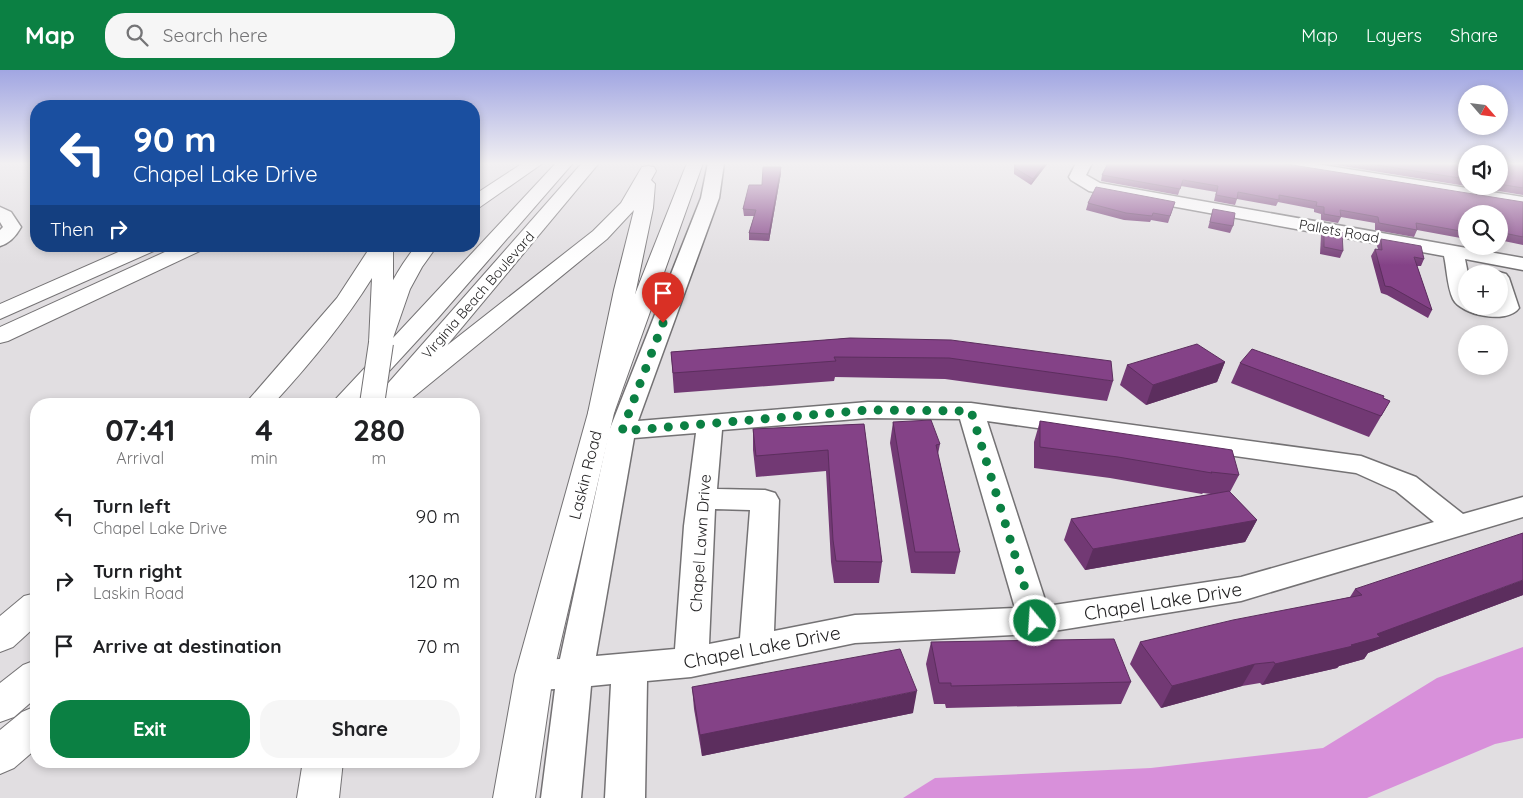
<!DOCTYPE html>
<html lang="en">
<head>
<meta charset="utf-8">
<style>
	:root { --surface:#fff; --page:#f6f6f6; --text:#202124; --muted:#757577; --accent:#0b8043 }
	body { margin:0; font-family:Quicksand,sans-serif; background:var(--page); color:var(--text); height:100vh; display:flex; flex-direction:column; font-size:19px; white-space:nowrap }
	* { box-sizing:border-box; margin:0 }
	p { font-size:16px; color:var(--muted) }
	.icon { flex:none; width:28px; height:28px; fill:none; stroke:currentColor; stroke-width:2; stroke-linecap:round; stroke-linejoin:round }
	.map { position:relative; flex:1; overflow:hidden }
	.drawer { position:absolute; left:30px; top:328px; width:450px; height:370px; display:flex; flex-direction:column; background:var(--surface); border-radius:20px; box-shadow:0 2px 8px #0003 }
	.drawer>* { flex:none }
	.guide { position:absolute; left:30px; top:30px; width:450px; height:152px; border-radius:20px; box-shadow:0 2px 8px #0003; background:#1a4fa0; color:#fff; overflow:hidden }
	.needle { width:32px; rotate:118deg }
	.controls { position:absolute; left:1458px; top:15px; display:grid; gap:10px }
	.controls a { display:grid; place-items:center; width:50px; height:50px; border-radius:50%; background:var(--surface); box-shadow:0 2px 8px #0003; font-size:25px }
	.pin { position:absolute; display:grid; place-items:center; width:42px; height:42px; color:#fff; margin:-51px -21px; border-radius:50% 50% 50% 0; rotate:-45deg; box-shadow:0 0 5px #0007 }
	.pin .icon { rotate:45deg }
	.me { position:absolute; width:55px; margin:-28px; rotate:342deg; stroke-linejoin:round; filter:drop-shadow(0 0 4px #0008) }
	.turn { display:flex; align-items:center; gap:18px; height:105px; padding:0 20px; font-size:22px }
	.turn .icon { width:65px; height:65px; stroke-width:2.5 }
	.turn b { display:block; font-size:35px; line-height:42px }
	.then { display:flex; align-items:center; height:48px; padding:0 20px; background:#0003; gap:10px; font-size:19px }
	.eta { display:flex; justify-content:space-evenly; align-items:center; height:85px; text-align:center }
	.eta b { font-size:30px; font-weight:800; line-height:35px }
	.button { display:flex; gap:10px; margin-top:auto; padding:10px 20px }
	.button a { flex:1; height:58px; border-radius:20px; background:var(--accent); color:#fff; font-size:20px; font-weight:800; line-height:58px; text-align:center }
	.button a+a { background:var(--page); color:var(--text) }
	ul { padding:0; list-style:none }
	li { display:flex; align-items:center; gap:15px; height:65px; padding:0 20px }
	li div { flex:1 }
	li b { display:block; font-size:19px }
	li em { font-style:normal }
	header { display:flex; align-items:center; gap:30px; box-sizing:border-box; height:70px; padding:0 25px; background:var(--accent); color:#fff }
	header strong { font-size:24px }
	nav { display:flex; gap:28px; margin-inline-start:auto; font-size:18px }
	.search { width:350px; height:45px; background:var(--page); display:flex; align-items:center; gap:12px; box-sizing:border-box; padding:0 18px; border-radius:20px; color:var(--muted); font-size:19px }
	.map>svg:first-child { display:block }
	.water { fill:#d890da }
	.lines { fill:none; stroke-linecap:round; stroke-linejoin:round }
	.minor-casing { stroke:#747274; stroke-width:3 }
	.major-casing { stroke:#747274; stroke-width:2 }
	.highway-casing { stroke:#747274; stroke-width:2 }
	.minor { fill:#fff; fill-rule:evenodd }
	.major { fill:#fff; fill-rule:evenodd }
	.highway { fill:#fff; fill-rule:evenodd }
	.major-bridge-casing { stroke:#747274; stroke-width:26; stroke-linecap:butt }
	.major-bridge { stroke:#fff; stroke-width:24 }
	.wall { fill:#723974 }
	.shaded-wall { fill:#5c2e5e }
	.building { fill:#844287; stroke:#5c2e5e }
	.route { stroke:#0b8043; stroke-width:9; stroke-dasharray:0 16.2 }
	.labels { text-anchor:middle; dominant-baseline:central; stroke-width:5; stroke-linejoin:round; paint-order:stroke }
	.far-street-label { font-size:14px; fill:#242324; stroke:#fff }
	.street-label { font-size:16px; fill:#242324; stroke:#fff }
	.near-street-label { font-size:19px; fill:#242324; stroke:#fff }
</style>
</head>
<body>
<header>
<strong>Map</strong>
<div class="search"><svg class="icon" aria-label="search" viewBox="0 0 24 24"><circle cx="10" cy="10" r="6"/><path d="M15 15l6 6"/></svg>Search here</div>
<nav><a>Map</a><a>Layers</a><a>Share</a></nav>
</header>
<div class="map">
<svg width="1523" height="728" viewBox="0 0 1523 728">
	<rect width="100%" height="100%" fill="#e1dee1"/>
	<!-- water -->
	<path class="water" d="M1523 577V668L1495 674 1367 728H903L935 708 1151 698 1323 678 1437 608Z"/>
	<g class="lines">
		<defs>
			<g id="minor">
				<path d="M708 93H724L719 128 638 351 868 332 971 333 1361 386 1416 407 1463 444 1523 427V447L1241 531 1035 564 855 573 691 607 647 611 645 728H605L611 614 591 616 581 728H541L555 619 534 620 521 616 516 605 521 594 534 590 560 589 609 361 701 128ZM868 348 960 349 1015 538 855 545 774 561 779 430 775 423 765 420 717 419 722 360ZM987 351 1356 403 1396 421 1434 452 1241 507 1047 536ZM696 363 684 456 675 579 596 586 634 368ZM715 439 750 440 740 568 709 574Z"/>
				<path d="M1076 93H1092L1086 105 1100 113 1523 188V200L1465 189 1468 204H1466V236H1499V204H1492L1499 202 1506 204 1509 208 1519 238C1507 255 1461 245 1453 229 1447 216 1447 199 1444 186L1089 121 1071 110 1069 107Z"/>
				<path d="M1271 93H1310L1523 127V137L1279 98 1273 96Z"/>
				<path d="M0 137 11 142 21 157C16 166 10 173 0 176V160L3 157 0 152Z"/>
			</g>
			<g id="major">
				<path d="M523 93H543L480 137 474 138V125Z"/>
				<path d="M556 93H573L438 248 359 334H331L389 272 382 274 374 272 370 267C380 233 394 203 416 176H437L422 197 410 219 393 268Z"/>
				<path d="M582 93H599L398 334H372L376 327Z"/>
				<path d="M687 93H703L614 343 553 605 535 728H493L515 605 588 343Z"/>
				<path d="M36 590V628L14 647 0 652V613L23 595Z"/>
				<path d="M36 636V679L14 698 0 704V660L22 642Z"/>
				<path d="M303 691H343L339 728H297Z"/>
			</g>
			<g id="highway">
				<path d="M648 96 654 97 656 101 651 110 655 114 653 138 636 220 614 343 610 349 601 351 592 349 588 343 614 220 634 140 607 169 405 334H376L380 328 593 161 621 133 642 97Z"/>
				<path d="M132 176H159L156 180 0 249V234Z"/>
				<path d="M178 176H205L202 180 8 271 0 273V257Z"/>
				<path d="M371 176H393V273L389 278 381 280 373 278 369 273 372 208C344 253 309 295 273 334H245L337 228Z"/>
				<path d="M36 523V556L13 577 0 582V546L24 526Z"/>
			</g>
		</defs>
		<!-- minor casing -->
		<use href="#minor" class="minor-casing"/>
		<!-- major casing -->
		<use href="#major" class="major-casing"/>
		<!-- highway casing -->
		<use href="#highway" class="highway-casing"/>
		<!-- minor -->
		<use href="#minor" class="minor"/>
		<!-- major -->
		<use href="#major" class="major"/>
		<!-- highway -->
		<use href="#highway" class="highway"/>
		<defs>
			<path id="major-bridge" d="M372 334 381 273"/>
		</defs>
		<!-- major-bridge casing -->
		<use href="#major-bridge" class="major-bridge-casing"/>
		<!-- major-bridge -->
		<use href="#major-bridge" class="major-bridge"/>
	</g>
	<!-- wall -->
	<g class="wall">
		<path d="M1014 93H1048L1031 115 1014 104Z"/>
		<path d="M1323 93H1466V116Z"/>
		<path d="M1499 93H1523V125L1468 116H1499Z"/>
		<path d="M781 103 769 171 749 170V163L754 146H744L743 139 762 115Z"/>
		<path d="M1102 105 1523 132V175L1499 170V144H1466V169L1417 160 1414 167 1375 160V153L1341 147 1338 153 1321 150V144L1314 142V139L1278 132 1276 136 1237 129 1235 135 1214 131 1216 122 1181 116 1178 125 1101 111Z"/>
		<path d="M1175 132 1168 153 1151 150 1150 152 1124 150 1086 140 1088 133Z"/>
		<path d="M1213 139 1233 156 1230 163 1208 158Z"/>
		<path d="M1324 159 1343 181 1340 188 1320 184 1321 165Z"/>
		<path d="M1381 169 1424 189 1421 196H1417L1432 240 1428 248 1387 225 1381 223 1371 186 1375 179H1378L1377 176Z"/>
		<path d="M850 268 1113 311 1107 331 945 309 835 307 834 311 674 323 671 282Z"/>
		<path d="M1225 292 1217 312 1146 335 1120 315 1127 295Z"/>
		<path d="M1240 293 1383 328 1390 331 1369 367 1231 313Z"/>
		<path d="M1040 351 1239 405 1230 422 1257 450 1245 472 1085 500 1064 470 1071 449 1211 424 1203 423 1202 424 1110 408 1034 398V372Z"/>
		<path d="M893 352 940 374 938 384 960 482 955 504 911 503 890 373Z"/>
		<path d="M864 354 882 492 879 513H834L831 492 826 401 756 407 753 380V359Z"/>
		<path d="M1355 519 1523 525 1368 583 1364 589 1339 596 1337 598 1262 615 1260 613 1242 616 1161 638 1130 594 1140 572 1350 527Z"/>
		<path d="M931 572 1131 612 1121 634 946 638 945 634H934L926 594Z"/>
		<path d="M692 617 913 643 702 686 694 639Z"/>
	</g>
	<!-- shaded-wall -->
	<g class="shaded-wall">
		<path d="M1045 93H1048L1031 115 1033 109Z"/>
		<path d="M781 97V103L769 171V164Z"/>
		<path d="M1225 292 1217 312 1146 335 1153 315Z"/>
		<path d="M1257 450 1245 472 1085 500 1093 479Z"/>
		<path d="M1523 510V525L1368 583 1364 589 1339 596 1337 598 1262 615 1275 594 1351 575 1377 564Z"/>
		<path d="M1255 594 1242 616 1161 638 1172 616Z"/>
		<path d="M917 621 913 643 702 686 700 665Z"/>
	</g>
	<!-- building -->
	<g class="building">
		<path d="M1015 93H1045L1033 109 1015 98Z"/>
		<path d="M1108 93H1280L1523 132V167L1499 162V144H1466V162L1416 153 1417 160 1379 153 1378 147 1340 140 1341 147 1324 144V137L1316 136 1317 132 1279 125V130L1238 122 1237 129 1216 125 1218 116 1183 110 1180 119 1102 105Z"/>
		<path d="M1364 93H1466V109Z"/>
		<path d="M1499 93H1523V118L1499 114Z"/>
		<path d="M763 97H781L769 164 749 163 756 140 743 139 749 115H762Z"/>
		<path d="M1096 117 1175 132 1170 146 1153 143 1152 146 1126 143 1088 133Z"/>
		<path d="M1213 139 1235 143 1233 156 1210 152Z"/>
		<path d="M1324 159 1342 162 1343 181 1324 177Z"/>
		<path d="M1381 169 1421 176 1424 189 1414 187 1432 240 1391 217 1385 216 1375 179 1382 180Z"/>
		<path d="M850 268 951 270 1111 291 1113 311 949 288 834 287 836 291 673 303 671 282Z"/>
		<path d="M1197 274 1225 292 1153 315 1127 295Z"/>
		<path d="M1252 279 1384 326 1383 328 1390 331 1381 346 1240 293Z"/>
		<path d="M931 350 940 374 936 375 960 482H915L893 352Z"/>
		<path d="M1040 351 1232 380 1239 405 1211 402 1212 403 1118 387 1040 377Z"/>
		<path d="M864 354 882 492 836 491 833 470 828 380 756 386 753 359Z"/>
		<path d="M1229 421 1257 450 1093 479 1071 449Z"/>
		<path d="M1523 463V510L1377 564 1380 567 1351 575 1353 576 1275 594 1274 592 1255 594 1172 616 1140 572 1233 550 1362 525 1355 519Z"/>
		<path d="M1114 569 1131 612 951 616V613H939L931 572Z"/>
		<path d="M900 579 917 621 700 665 692 617Z"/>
	</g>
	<!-- sky -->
	<linearGradient id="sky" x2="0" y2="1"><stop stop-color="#a1a6e2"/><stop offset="0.48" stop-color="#f2f0f2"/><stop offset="1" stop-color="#f2f0f2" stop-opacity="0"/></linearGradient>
	<rect width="1523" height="195" fill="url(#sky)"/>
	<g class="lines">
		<!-- route -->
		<path class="route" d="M663 253 622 361 868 340 971 341 1035 551"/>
	</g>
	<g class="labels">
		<!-- far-street labels -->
		<g class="far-street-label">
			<text transform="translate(1339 161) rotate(10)">Pallets Road</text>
			<text transform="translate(478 225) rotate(-49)">Virginia Beach Boulevard</text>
		</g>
		<!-- street labels -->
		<g class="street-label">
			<text transform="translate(585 405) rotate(-76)">Laskin Road</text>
			<text transform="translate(700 473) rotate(-86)">Chapel Lawn Drive</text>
		</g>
		<!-- near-street labels -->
		<g class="near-street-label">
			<text transform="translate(1163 531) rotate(-9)">Chapel Lake Drive</text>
			<text transform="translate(762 577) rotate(-11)">Chapel Lake Drive</text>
		</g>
	</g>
</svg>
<div class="controls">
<a><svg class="needle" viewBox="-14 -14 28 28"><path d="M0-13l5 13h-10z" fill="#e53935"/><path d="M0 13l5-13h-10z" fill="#757577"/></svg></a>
<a><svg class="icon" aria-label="sound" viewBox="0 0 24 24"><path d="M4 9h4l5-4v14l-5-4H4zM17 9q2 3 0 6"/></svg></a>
<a><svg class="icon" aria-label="search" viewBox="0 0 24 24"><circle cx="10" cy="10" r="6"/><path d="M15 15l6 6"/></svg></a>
<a>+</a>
<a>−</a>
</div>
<div class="pin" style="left:663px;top:253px;background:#d93025"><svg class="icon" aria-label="arrive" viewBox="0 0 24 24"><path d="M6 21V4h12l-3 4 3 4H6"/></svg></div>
<svg class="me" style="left:1035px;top:551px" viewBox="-20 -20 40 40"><circle r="17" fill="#0b8043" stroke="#fff" stroke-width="3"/><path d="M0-11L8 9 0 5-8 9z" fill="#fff"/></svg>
<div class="guide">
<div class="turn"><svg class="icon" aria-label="left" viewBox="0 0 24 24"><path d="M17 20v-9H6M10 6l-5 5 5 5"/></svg><div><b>90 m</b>Chapel Lake Drive</div></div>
<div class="then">Then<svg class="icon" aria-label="right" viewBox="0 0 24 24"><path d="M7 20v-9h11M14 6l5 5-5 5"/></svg></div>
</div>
<section class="drawer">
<div class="eta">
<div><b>07:41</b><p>Arrival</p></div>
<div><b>4</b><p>min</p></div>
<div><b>280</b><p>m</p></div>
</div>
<ul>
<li><svg class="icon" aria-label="left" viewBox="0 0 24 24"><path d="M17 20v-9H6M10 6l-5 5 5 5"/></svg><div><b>Turn left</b><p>Chapel Lake Drive</p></div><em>90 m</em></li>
<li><svg class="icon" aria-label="right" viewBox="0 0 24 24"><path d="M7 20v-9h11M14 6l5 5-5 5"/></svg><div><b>Turn right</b><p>Laskin Road</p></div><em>120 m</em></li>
<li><svg class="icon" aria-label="arrive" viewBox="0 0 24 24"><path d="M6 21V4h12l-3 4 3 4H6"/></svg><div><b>Arrive at destination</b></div><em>70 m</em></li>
</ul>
<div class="button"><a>Exit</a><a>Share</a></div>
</section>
</div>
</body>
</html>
